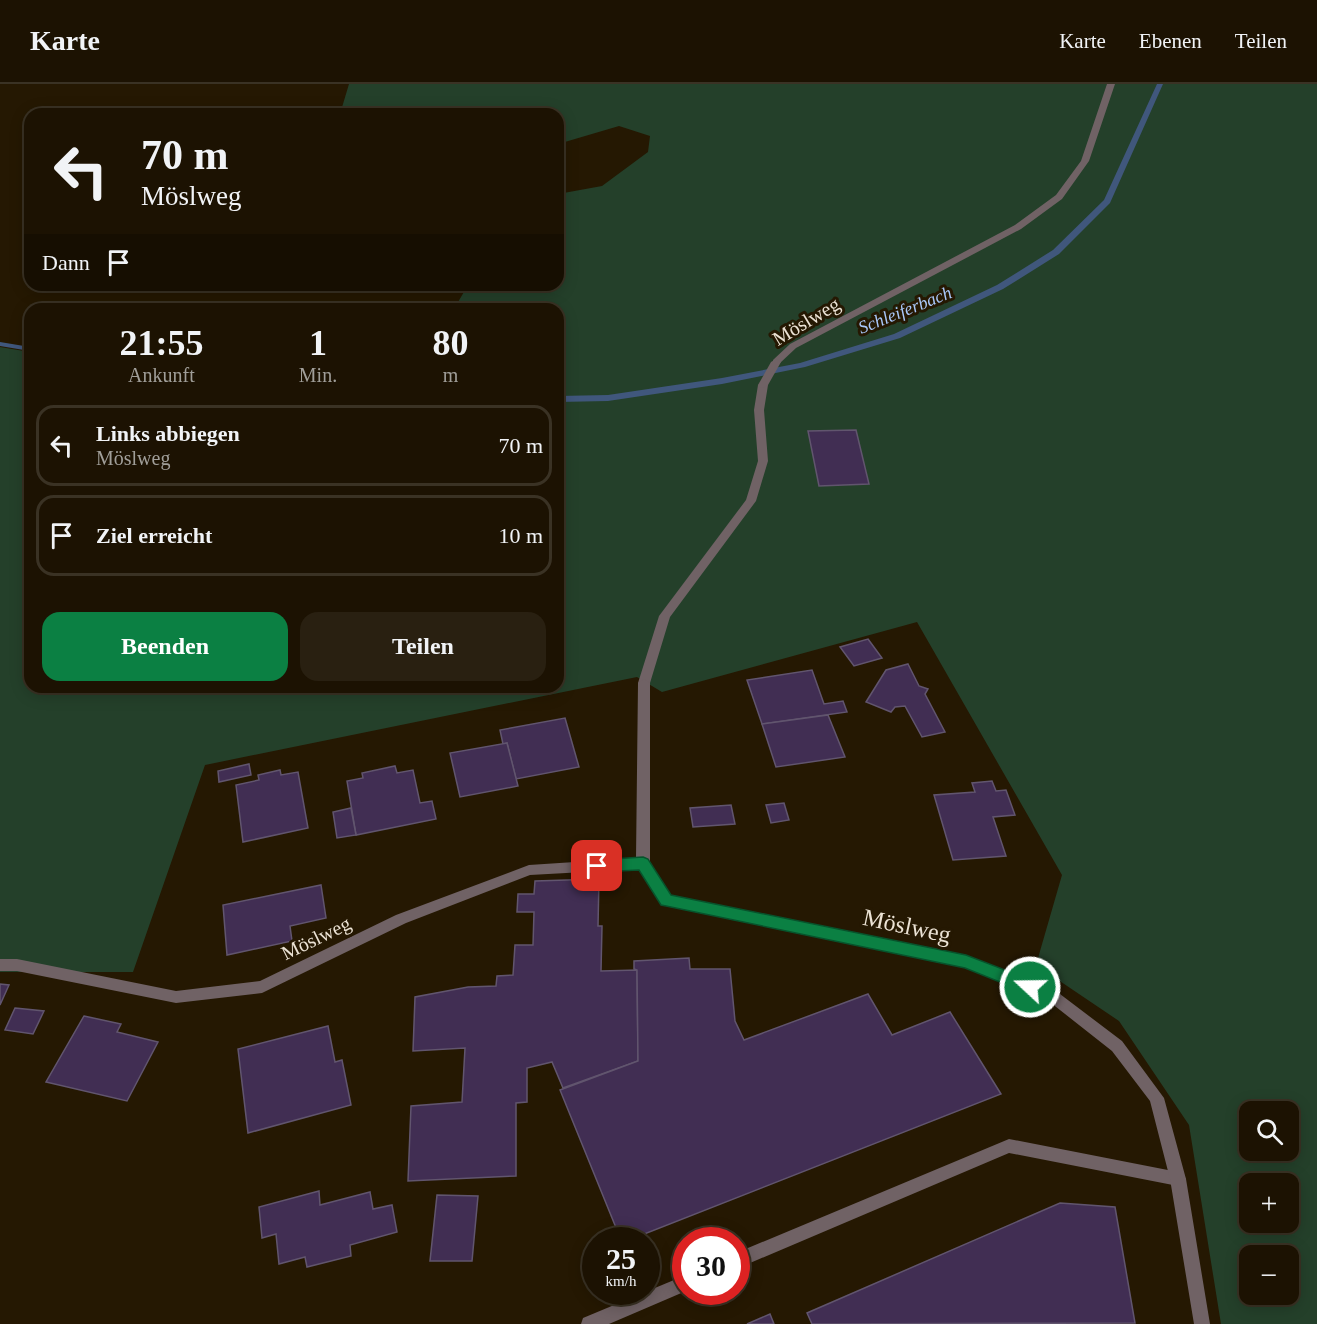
<!DOCTYPE html>
<html lang="de">
<head>
<meta charset="utf-8">
<style>
	:root { --surface:#1c1202; --page:#292011; --text:#f1f3f6; --muted:#a09e99; --line:#3a3224; --accent:#0b8043 }
	body { margin:0; font-family:"Times New Roman",serif; background:var(--page); color:var(--text); height:100vh; display:flex; flex-direction:column; font-size:22px; white-space:nowrap }
	* { box-sizing:border-box; margin:0 }
	p { font-size:20px; color:var(--muted) }
	.icon { flex:none; width:33px; height:33px; fill:none; stroke:currentColor; stroke-width:2; stroke-linecap:round; stroke-linejoin:round }
	.map { position:relative; flex:1; overflow:hidden }
	.panel { position:absolute; left:24px; top:219px; width:540px; height:390px; display:flex; flex-direction:column; background:var(--surface); border-radius:18px; box-shadow:0 3px 15px #0003,0 0 0 2px var(--line) }
	.panel>* { flex:none }
	.hud { position:absolute; left:24px; top:24px; width:540px; height:183px; border-radius:18px; box-shadow:0 3px 15px #0003,0 0 0 2px var(--line); background:#1c1202; color:var(--text); overflow:hidden }
	.buttons { position:absolute; left:1239px; top:1017px; display:grid; gap:12px }
	.buttons a { display:grid; place-items:center; width:60px; height:60px; border-radius:12px; background:var(--surface); box-shadow:0 3px 15px #0003,0 0 0 2px var(--line); font-size:30px }
	.speed { position:absolute; left:582px; top:1143px; display:flex; gap:12px; font-size:30px; font-weight:700; text-align:center }
	.speed>* { display:grid; place-content:center; width:78px; height:78px; border-radius:50%; background:var(--surface); box-shadow:0 3px 15px #0003,0 0 0 2px var(--line); line-height:1 }
	.speed small { font-size:15px; font-weight:400 }
	.speed .limit { border:9px solid #d22; background:#fff; color:#111 }
	.pin { position:absolute; display:grid; place-items:center; width:51px; height:51px; color:#fff; margin:-26px; border-radius:12px; box-shadow:0 3px 9px #0006 }
	.me { position:absolute; width:66px; margin:-33px; rotate:291deg; stroke-linejoin:round; filter:drop-shadow(0 0 4px #0008) }
	.turn { display:flex; align-items:center; gap:21px; height:126px; padding:0 18px; font-size:27px }
	.turn .icon { width:78px; height:78px; stroke-width:2.5 }
	.turn b { display:block; font-size:42px; line-height:51px }
	.then { display:flex; align-items:center; height:57px; padding:0 18px; background:#0003; gap:12px; font-size:22px }
	.eta { display:flex; justify-content:space-evenly; align-items:center; height:102px; text-align:center }
	.eta b { font-size:36px; font-weight:700; line-height:42px }
	.cta { display:flex; gap:12px; margin-top:auto; padding:12px 18px }
	.cta a { flex:1; height:69px; border-radius:18px; background:var(--accent); color:#fff; font-size:24px; font-weight:700; line-height:69px; text-align:center }
	.cta a+a { background:var(--page); color:var(--text) }
	ul { padding:0; list-style:none }
	li { display:flex; align-items:center; gap:18px; height:81px; margin:0 12px 9px; padding:0 6px; border:3px solid var(--line); border-radius:18px }
	li div { flex:1 }
	li b { display:block; font-size:22px }
	li em { font-style:normal }
	header { display:flex; align-items:center; gap:36px; box-sizing:border-box; height:84px; padding:0 30px; background:var(--surface); border-bottom:2px solid var(--line) }
	header strong { font-size:28px }
	nav { display:flex; gap:33px; margin-inline-start:auto; font-size:21px }
	.map>svg:first-child { display:block }
	.green { fill:#24402a; fill-rule:evenodd }
	.lines { fill:none; stroke-linecap:round; stroke-linejoin:round }
	.stream { fill:#40577c; fill-rule:evenodd }
	.building { fill:#412e53; stroke:#61556e; stroke-width:1.5 }
	.lane { fill:#706265; fill-rule:evenodd }
	.street { fill:#706265; fill-rule:evenodd }
	.route { fill:#0b8043; stroke:#07532c; stroke-width:1.5 }
	.labels { text-anchor:middle; dominant-baseline:central; stroke-width:6; stroke-linejoin:round; paint-order:stroke }
	.far-water-label { font-size:18px; font-style:italic; fill:#a9c8fa; stroke:#251802 }
	.street-label { font-size:20px; fill:#ebe2d4; stroke:#251802 }
	.near-street-label { font-size:24px; fill:#ebe2d4; stroke:#251802 }
</style>
</head>
<body>
<header>
<strong>Karte</strong>
<nav><a>Karte</a><a>Ebenen</a><a>Teilen</a></nav>
</header>
<div class="map">
<svg width="1317" height="1240" viewBox="0 0 1317 1240">
	<rect width="100%" height="100%" fill="#251802"/>
	<!-- green -->
	<path class="green" d="M349 0H1317V1240H1221L1189 1041 1119 937 1036 881 1062 791 917 538 662 608 637 593 205 681 133 888H0V263L30 268V603H558V225H454L468 201H558V110L602 102 648 68 650 52 619 42 558 60V30H340ZM1250 1028H1288V1066H1250ZM1250 1100H1288V1138H1250ZM1250 1172H1288V1210H1250Z"/>
	<g class="lines">
		<!-- stream -->
		<g class="stream">
			<path d="M1157 0H1163L1110 119 1059 170 1003 205 900 254 805 283 722 300 608 317 558 318V312L608 311 722 294 800 279 894 250 997 201 1053 166 1104 116Z"/>
			<path d="M0 258 30 263V267L0 262Z"/>
		</g>
	</g>
	<!-- building -->
	<g class="building">
		<path d="M856 346 869 400 819 402 808 347Z"/>
		<path d="M868 555 882 574 854 582 840 563Z"/>
		<path d="M908 580 919 602 928 605 925 610 945 648 922 653 905 622 895 623 891 628 866 618 886 586Z"/>
		<path d="M812 586 824 620 843 617 847 628 762 640 747 596Z"/>
		<path d="M828 631 845 673 776 683 762 640Z"/>
		<path d="M565 634 579 683 516 695 507 659 503 660 500 646Z"/>
		<path d="M507 659 518 702 460 713 450 669Z"/>
		<path d="M249 680 251 691 219 698 218 687Z"/>
		<path d="M395 682 397 689 413 686 420 719 432 717 436 735 356 751 347 697 363 694 362 689Z"/>
		<path d="M280 686 281 691 298 688 308 744 243 758 236 701 259 696 258 691Z"/>
		<path d="M992 697 996 707 1006 706 1015 731 993 733 1006 772 953 776 934 711 975 708 972 699Z"/>
		<path d="M784 719 789 736 771 739 766 721Z"/>
		<path d="M731 721 735 740 693 743 690 724Z"/>
		<path d="M351 724 356 751 337 754 333 728Z"/>
		<path d="M599 795 598 842H602L601 887 637 886 638 977 563 1004 552 978 527 984V1018L516 1019V1092L408 1097 411 1022 462 1018 465 964 413 967 415 913 468 903 496 902 497 892 513 891 515 861H533L534 828H517L518 810H534L535 797Z"/>
		<path d="M321 801 326 834 290 842 292 857 227 871 223 821Z"/>
		<path d="M689 874 690 885H730L735 937 744 956 868 910 892 951 950 928 1001 1010 629 1156H621L560 1006 638 977 637 886 634 885V877Z"/>
		<path d="M0 900 9 901 0 921Z"/>
		<path d="M15 924 44 927 33 950 5 946Z"/>
		<path d="M84 932 121 940 117 948 158 958 127 1017 46 998Z"/>
		<path d="M328 942 335 978 342 976 351 1021 248 1049 238 965Z"/>
		<path d="M319 1107 320 1121 370 1108 373 1125 392 1121 397 1148 350 1161 351 1172 307 1183 305 1173 279 1180 276 1150 262 1154 259 1123Z"/>
		<path d="M437 1111 478 1112 472 1177H430Z"/>
		<path d="M1060 1119 1115 1123 1135 1239 812 1240 807 1229Z"/>
		<path d="M770 1230 774 1240H747Z"/>
	</g>
	<g class="lines">
		<!-- lane -->
		<g class="lane">
			<path d="M1107 0H1115L1089 77 1062 115 1021 145 796 264 779 280H773V276L790 260 1015 141 1056 111 1081 77Z"/>
			<path d="M763 298 768 301 764 326 768 377 756 417 670 533 650 599 644 603 640 602 638 599 659 532 746 416 758 377 754 326 758 301Z"/>
			<path d="M1009 1055 1178 1088 1183 1090 1186 1095 1183 1100 1178 1102 1009 1069 736 1185V1169Z"/>
			<path d="M686 1191V1207L609 1240H581L583 1234Z"/>
		</g>
		<!-- street -->
		<g class="street">
			<path d="M776 275 781 278 768 301 763 304 760 303 758 301 771 278Z"/>
			<path d="M644 595 650 599V778L670 811 966 872 1056 907 1122 957 1164 1014 1186 1095 1210 1240H1194L1170 1095 1150 1017 1112 967 1046 915 965 884 661 820 639 785 530 791 406 839 262 909 176 919 17 887H0V875H17L176 907 260 897 396 831 529 781 636 774 638 599Z"/>
		</g>
	</g>
	<!-- route -->
	<path class="route" d="M643 773 648 775 671 811 966 871 1036 898 1038 903 1036 908 1030 910 965 884 666 822 661 821 639 786 597 788 592 787 590 782 592 778 597 776Z"/>
	<g class="labels">
		<!-- far-water labels -->
		<g class="far-water-label">
			<text transform="translate(905 226) rotate(-22)">Schleiferbach</text>
		</g>
		<!-- street labels -->
		<g class="street-label">
			<text transform="translate(806 237) rotate(-31)">Möslweg</text>
			<text transform="translate(316 854) rotate(-26)">Möslweg</text>
		</g>
		<!-- near-street labels -->
		<g class="near-street-label">
			<text transform="translate(907 842) rotate(12)">Möslweg</text>
		</g>
	</g>
</svg>
<div class="buttons">
<a><svg class="icon" aria-label="search" viewBox="0 0 24 24"><circle cx="10" cy="10" r="6"/><path d="M15 15l6 6"/></svg></a>
<a>+</a>
<a>−</a>
</div>
<div class="speed"><div>25<small>km/h</small></div><div class="limit">30</div></div>
<div class="pin" style="left:597px;top:782px;background:#d93025"><svg class="icon" aria-label="arrive" viewBox="0 0 24 24"><path d="M6 21V4h12l-3 4 3 4H6"/></svg></div>
<svg class="me" style="left:1030px;top:903px" viewBox="-20 -20 40 40"><circle r="17" fill="#0b8043" stroke="#fff" stroke-width="3"/><path d="M0-11L8 9 0 5-8 9z" fill="#fff"/></svg>
<div class="hud">
<div class="turn"><svg class="icon" aria-label="left" viewBox="0 0 24 24"><path d="M17 20v-9H6M10 6l-5 5 5 5"/></svg><div><b>70 m</b>Möslweg</div></div>
<div class="then">Dann<svg class="icon" aria-label="arrive" viewBox="0 0 24 24"><path d="M6 21V4h12l-3 4 3 4H6"/></svg></div>
</div>
<section class="panel">
<div class="eta">
<div><b>21:55</b><p>Ankunft</p></div>
<div><b>1</b><p>Min.</p></div>
<div><b>80</b><p>m</p></div>
</div>
<ul>
<li><svg class="icon" aria-label="left" viewBox="0 0 24 24"><path d="M17 20v-9H6M10 6l-5 5 5 5"/></svg><div><b>Links abbiegen</b><p>Möslweg</p></div><em>70 m</em></li>
<li><svg class="icon" aria-label="arrive" viewBox="0 0 24 24"><path d="M6 21V4h12l-3 4 3 4H6"/></svg><div><b>Ziel erreicht</b></div><em>10 m</em></li>
</ul>
<div class="cta"><a>Beenden</a><a>Teilen</a></div>
</section>
</div>
</body>
</html>
